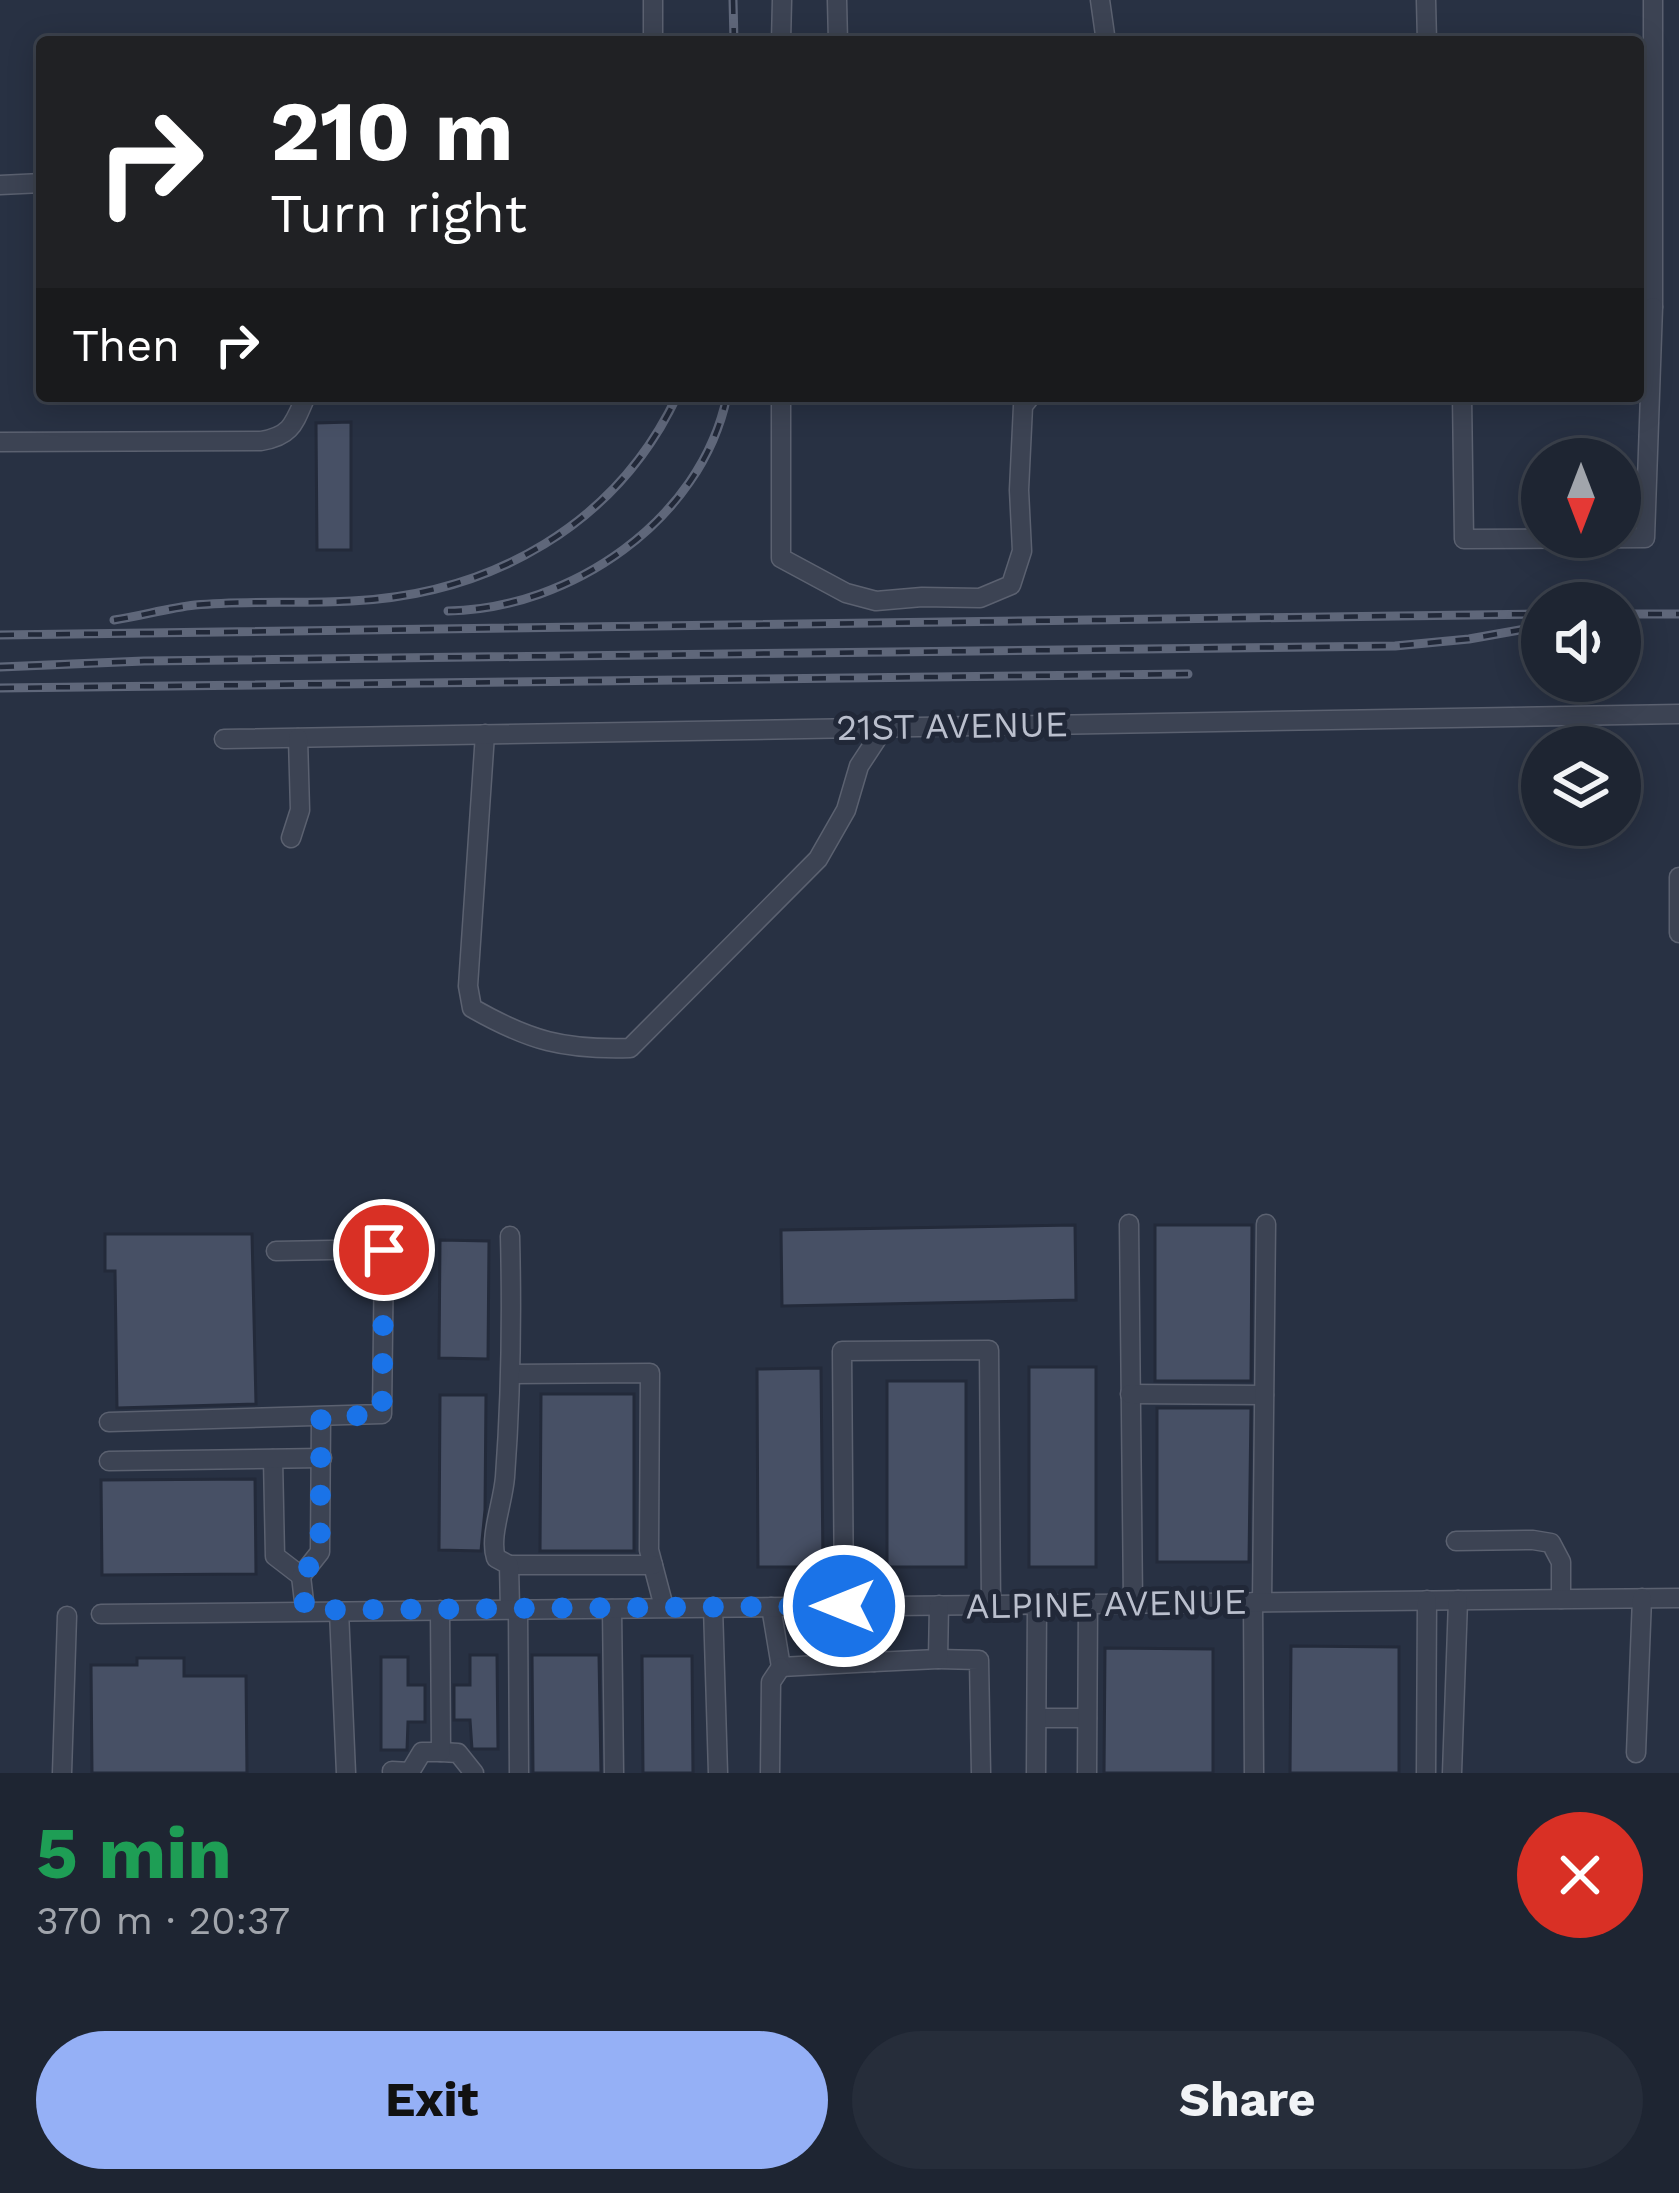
<!DOCTYPE html>
<html lang="en">
<head>
<meta charset="utf-8">
<style>
	:root { --surface:#1e2532; --page:#262d3a; --text:#f1f3f6; --muted:#a1a5ac; --line:#3c424d; --accent:#95b0f6 }
	body { margin:0; font-family:"Work Sans",sans-serif; background:var(--page); color:var(--text); height:100vh; display:flex; flex-direction:column; font-size:45px; white-space:nowrap }
	* { box-sizing:border-box; margin:0 }
	p { font-size:39px; color:var(--muted) }
	.icon { flex:none; width:66px; height:66px; fill:none; stroke:currentColor; stroke-width:2; stroke-linecap:round; stroke-linejoin:round }
	.map { position:relative; height:1773px; overflow:hidden }
	.sheet { display:flex; flex-direction:column; background:var(--surface); flex:1 }
	.sheet>* { flex:none }
	.guide { position:absolute; left:36px; top:36px; width:1608px; height:366px; border-radius:12px; box-shadow:0 6px 30px #0003,0 0 0 3px var(--line); background:#202124; color:#fff; overflow:hidden }
	.needle { width:78px; rotate:180deg }
	.buttons { position:absolute; left:1521px; top:438px; display:grid; gap:24px }
	.buttons a { display:grid; place-items:center; width:120px; height:120px; border-radius:50%; background:var(--surface); box-shadow:0 6px 30px #0003,0 0 0 3px var(--line); font-size:60px }
	.pin { position:absolute; display:grid; place-items:center; width:102px; height:102px; color:#fff; margin:-51px; border:6px solid #fff; border-radius:50%; box-shadow:0 3px 12px #0007 }
	.me { position:absolute; width:132px; margin:-66px; rotate:270deg; stroke-linejoin:round; filter:drop-shadow(0 0 9px #0008) }
	.turn { display:flex; align-items:center; gap:42px; height:252px; padding:0 36px; font-size:54px }
	.turn .icon { width:156px; height:156px; stroke-width:2.5 }
	.turn b { display:block; font-size:84px; line-height:102px }
	.then { display:flex; align-items:center; height:114px; padding:0 36px; background:#0003; gap:24px; font-size:45px }
	.round { display:grid; place-items:center; flex:none; width:126px; height:126px; border-radius:63px; background:var(--page) }
	.head { display:flex; align-items:center; justify-content:space-between; height:204px; padding:0 36px }
	h1 { font-size:72px; font-weight:700; line-height:90px; color:#1e9e55 }
	.primary-button { display:flex; gap:24px; margin-top:auto; padding:24px 36px }
	.primary-button a { flex:1; height:138px; border-radius:72px; background:var(--accent); color:#111; font-size:48px; font-weight:700; line-height:138px; text-align:center }
	.primary-button a+a { background:var(--page); color:var(--text) }
	.map>svg:first-child { display:block }
	.building { fill:#475065; stroke:#232a3a; stroke-width:3 }
	.lines { fill:none; stroke-linecap:round; stroke-linejoin:round }
	.minor-casing { stroke:#5b6170; stroke-width:21 }
	.minor { stroke:#3c4353; stroke-width:18 }
	.rail-casing { stroke:#5f677a; stroke-width:9 }
	.rail { stroke:#212838; stroke-width:4.5; stroke-dasharray:14; stroke-linecap:butt }
	.route { stroke:#1a73e8; stroke-width:21; stroke-dasharray:0 37.8 }
	.labels { text-anchor:middle; dominant-baseline:central; stroke-width:10; stroke-linejoin:round; paint-order:stroke }
	.street-label { font-size:36px; fill:#babfcd; stroke:#212838 }
</style>
</head>
<body>
<div class="map">
<svg width="1679" height="1773" viewBox="0 0 1679 1773">
	<rect width="100%" height="100%" fill="#283143"/>
	<!-- building -->
	<g class="building">
		<path d="M351 422V550H317L316 423Z"/>
		<path d="M1075 1225 1076 1300 782 1306 781 1230Z"/>
		<path d="M1155 1225H1252L1251 1381H1155Z"/>
		<path d="M105 1234H252L256 1404 117 1408 115 1271H105Z"/>
		<path d="M440 1240 489 1241 488 1359 439 1358Z"/>
		<rect x="1029" y="1367" width="67" height="200"/>
		<path d="M821 1368 823 1567H758L757 1369Z"/>
		<rect x="887" y="1381" width="79" height="186"/>
		<path d="M541 1394H634V1551H540Z"/>
		<path d="M440 1395H486L485 1510 481 1551 439 1550Z"/>
		<path d="M1157 1408H1251L1249 1562H1157Z"/>
		<path d="M255 1479 256 1574 102 1575 101 1480Z"/>
		<path d="M1291 1646 1399 1647V1773H1290Z"/>
		<path d="M1105 1648 1213 1649V1773H1104Z"/>
		<path d="M470 1655H497L498 1749H472L470 1720H454V1685H470Z"/>
		<path d="M532 1655H599L601 1773H533Z"/>
		<path d="M642 1656H692L693 1773H643Z"/>
		<path d="M381 1657H408V1685H425V1722H408L407 1750H381Z"/>
		<path d="M137 1658H184V1676H246L247 1773H92L91 1665H137Z"/>
	</g>
	<g class="lines">
		<defs>
			<g id="minor">
				<path d="M653 0V42"/>
				<path d="M837 0 838 42"/>
				<path d="M1100 0 1106 42"/>
				<path d="M1426 0 1427 42"/>
				<path d="M781 42 782 0"/>
				<path d="M0 185 42 183"/>
				<path d="M1638 307H1653V0"/>
				<path d="M781 396V558L846 593 876 601 922 597 980 598 1011 585 1022 551 1019 490 1023 406 1031 396"/>
				<path d="M1462 396 1464 539 1645 538 1653 307"/>
				<path d="M0 442 261 441C292 436 294 423 306 396"/>
				<path d="M485 734 468 986 472 1008C530 1041 564 1050 630 1048L818 859 846 810 859 766 884 728"/>
				<path d="M224 739 1679 714"/>
				<path d="M291 838 300 810 298 738"/>
				<path d="M1679 877V933"/>
				<path d="M1129 1224 1133 1603"/>
				<path d="M512 1374 650 1373 649 1550 664 1607"/>
				<path d="M1130 1394 1264 1395"/>
				<path d="M109 1422 382 1414 384 1249 276 1251"/>
				<path d="M273 1459 275 1556 301 1576"/>
				<path d="M109 1461 322 1458"/>
				<path d="M1456 1541 1533 1540 1551 1543 1561 1562V1599"/>
				<path d="M509 1565H653"/>
				<path d="M1253 1602 1254 1773"/>
				<path d="M1262 1602 1266 1224"/>
				<path d="M844 1606 842 1351 989 1350 991 1605"/>
				<path d="M713 1607 718 1773"/>
				<path d="M771 1607 781 1667 874 1662 878 1638 875 1606"/>
				<path d="M510 1609 509 1565 496 1558C489 1537 503 1503 505 1477 511 1396 512 1317 510 1236"/>
				<path d="M518 1609 519 1773"/>
				<path d="M612 1609 614 1773"/>
				<path d="M305 1610 301 1576 320 1552 321 1417"/>
				<path d="M339 1611 346 1773"/>
				<path d="M101 1614 1679 1598"/>
				<path d="M938 1659 979 1660 981 1773"/>
				<path d="M874 1662 938 1659 939 1605"/>
				<path d="M1037 1718H1087"/>
				<path d="M441 1752 458 1753 474 1773"/>
				<path d="M1636 1753 1642 1598"/>
				<path d="M392 1771 410 1772 422 1752H441L440 1610"/>
				<path d="M62 1773 67 1616"/>
				<path d="M770 1773 771 1682 781 1667"/>
				<path d="M1036 1773 1037 1604"/>
				<path d="M1087 1773 1088 1604"/>
				<path d="M1426 1773 1427 1600"/>
				<path d="M1452 1773 1458 1600"/>
			</g>
		</defs>
		<!-- minor casing -->
		<use href="#minor" class="minor-casing"/>
		<!-- minor -->
		<use href="#minor" class="minor"/>
		<defs>
			<g id="rail">
				<path d="M733 0 734 42"/>
				<path d="M448 611C570 609 701 521 727 396"/>
				<path d="M1620 614H1679"/>
				<path d="M114 620C141 616 168 608 195 605 247 600 300 604 352 601 492 594 616 525 677 396"/>
				<path d="M0 635 1536 614"/>
				<path d="M0 667 144 661 1395 646 1469 639 1542 626"/>
				<path d="M0 688 1188 674"/>
			</g>
		</defs>
		<!-- rail casing -->
		<use href="#rail" class="rail-casing"/>
		<!-- rail -->
		<use href="#rail" class="rail"/>
	</g>
	<g class="lines">
		<!-- route -->
		<path class="route" d="M384 1250 382 1414 321 1418 320 1552 302 1576 305 1610 844 1606"/>
	</g>
	<g class="labels">
		<!-- street labels -->
		<g class="street-label">
			<text transform="translate(952 726) rotate(-1)">21ST AVENUE</text>
			<text transform="translate(1106 1604) rotate(-1)">ALPINE AVENUE</text>
		</g>
	</g>
</svg>
<div class="buttons">
<a><svg class="needle" viewBox="-14 -14 28 28"><path d="M0-13l5 13h-10z" fill="#e53935"/><path d="M0 13l5-13h-10z" fill="#a1a5ac"/></svg></a>
<a><svg class="icon" aria-label="sound" viewBox="0 0 24 24"><path d="M4 9h4l5-4v14l-5-4H4zM17 9q2 3 0 6"/></svg></a>
<a><svg class="icon" aria-label="layers" viewBox="0 0 24 24"><path d="M12 4l9 5-9 5-9-5zM3 14l9 5 9-5"/></svg></a>
</div>
<div class="pin" style="left:384px;top:1250px;background:#d93025"><svg class="icon" aria-label="arrive" viewBox="0 0 24 24"><path d="M6 21V4h12l-3 4 3 4H6"/></svg></div>
<svg class="me" style="left:844px;top:1606px" viewBox="-20 -20 40 40"><circle r="17" fill="#1a73e8" stroke="#fff" stroke-width="3"/><path d="M0-11L8 9 0 5-8 9z" fill="#fff"/></svg>
<div class="guide">
<div class="turn"><svg class="icon" aria-label="right" viewBox="0 0 24 24"><path d="M7 20v-9h11M14 6l5 5-5 5"/></svg><div><b>210 m</b>Turn right</div></div>
<div class="then">Then<svg class="icon" aria-label="right" viewBox="0 0 24 24"><path d="M7 20v-9h11M14 6l5 5-5 5"/></svg></div>
</div>
</div>
<section class="sheet">
<div class="head"><div><h1>5 min</h1><p>370 m · 20:37</p></div><a class="round" style="background:#d93025;color:#fff"><svg class="icon" aria-label="close" viewBox="0 0 24 24"><path d="M6 6l12 12M18 6L6 18"/></svg></a></div>
<div class="primary-button"><a>Exit</a><a>Share</a></div>
</section>
</body>
</html>
